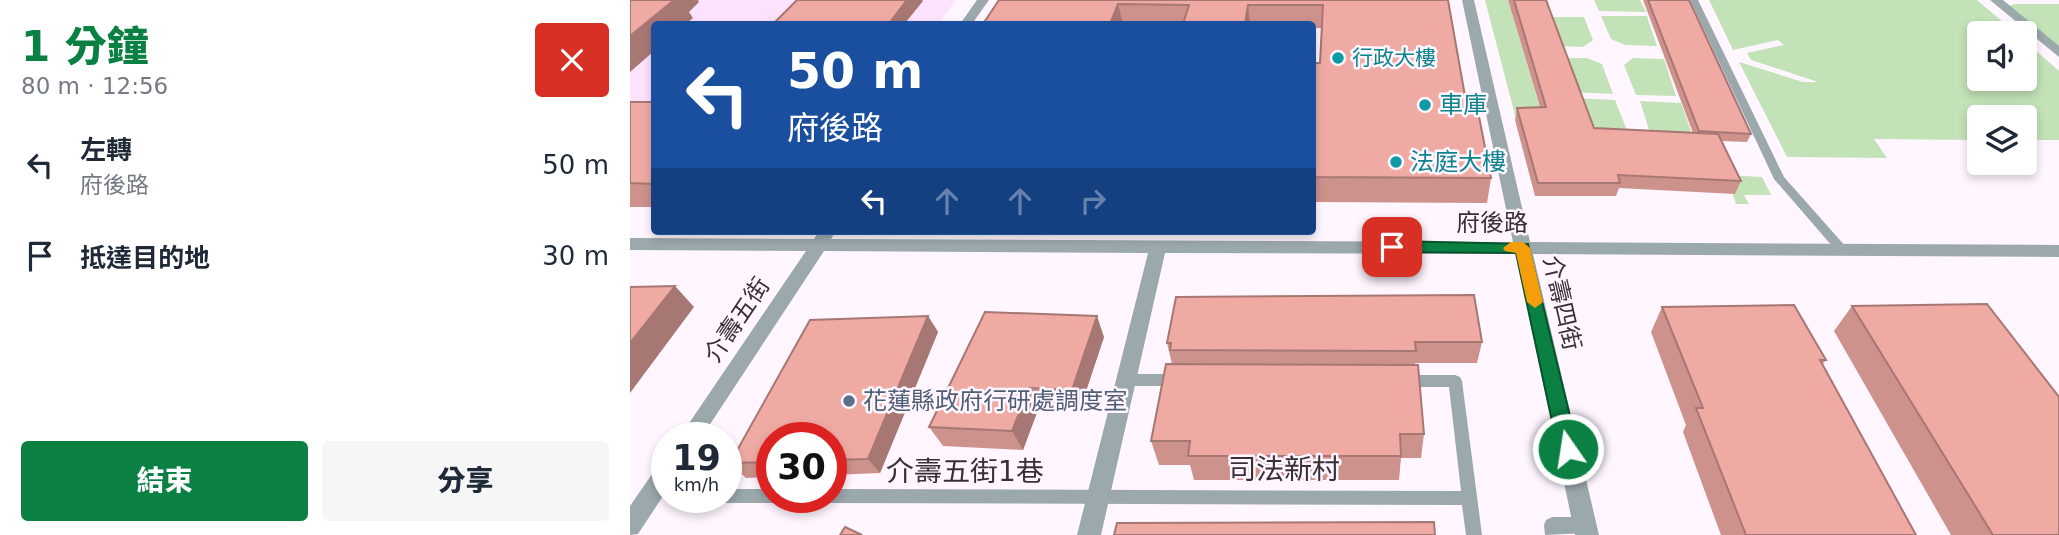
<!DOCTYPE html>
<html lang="zh-TW">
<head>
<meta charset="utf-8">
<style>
	:root { --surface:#fff; --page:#f6f6f7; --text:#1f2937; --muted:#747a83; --accent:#0b8043 }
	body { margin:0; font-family:"DejaVu Sans","Noto Sans TC",sans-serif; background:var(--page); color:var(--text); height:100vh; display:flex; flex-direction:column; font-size:26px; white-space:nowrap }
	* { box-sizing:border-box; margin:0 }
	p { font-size:23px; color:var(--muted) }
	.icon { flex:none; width:38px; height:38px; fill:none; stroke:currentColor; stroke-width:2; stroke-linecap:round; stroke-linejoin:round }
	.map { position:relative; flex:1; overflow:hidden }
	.details { display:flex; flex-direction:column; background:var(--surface); width:630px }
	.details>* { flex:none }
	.guide { position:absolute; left:21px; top:21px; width:665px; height:214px; border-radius:7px; box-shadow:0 4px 10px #0003; background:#1a4fa0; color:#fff; overflow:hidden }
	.controls { position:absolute; left:1337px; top:21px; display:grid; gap:14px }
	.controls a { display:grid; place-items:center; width:70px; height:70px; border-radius:7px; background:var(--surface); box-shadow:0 4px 10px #0003; font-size:35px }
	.speed { position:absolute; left:21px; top:422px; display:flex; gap:14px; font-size:35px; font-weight:700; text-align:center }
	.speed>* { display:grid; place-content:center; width:91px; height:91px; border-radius:50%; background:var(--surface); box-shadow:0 4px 10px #0003; line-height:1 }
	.speed small { font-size:18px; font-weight:400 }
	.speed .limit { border:10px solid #d22; background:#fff; color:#111 }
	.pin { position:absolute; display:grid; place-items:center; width:60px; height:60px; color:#fff; margin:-30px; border-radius:14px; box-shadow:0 4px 10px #0006 }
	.me { position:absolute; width:77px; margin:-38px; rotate:347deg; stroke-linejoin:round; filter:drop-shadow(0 0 5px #0008) }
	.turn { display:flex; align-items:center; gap:24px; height:147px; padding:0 21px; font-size:32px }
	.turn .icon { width:91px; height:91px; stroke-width:2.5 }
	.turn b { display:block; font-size:49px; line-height:60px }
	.lanes { display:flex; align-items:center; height:66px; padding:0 21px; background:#0003; justify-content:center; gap:35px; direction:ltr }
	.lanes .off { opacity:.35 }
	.round { display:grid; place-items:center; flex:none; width:74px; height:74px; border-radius:7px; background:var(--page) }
	.summary { display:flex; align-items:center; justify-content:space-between; height:119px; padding:0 21px }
	h1 { font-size:42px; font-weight:800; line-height:52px; color:var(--accent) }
	.button { display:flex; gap:14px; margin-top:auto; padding:14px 21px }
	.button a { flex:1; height:80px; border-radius:7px; background:var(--accent); color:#fff; font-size:28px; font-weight:800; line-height:80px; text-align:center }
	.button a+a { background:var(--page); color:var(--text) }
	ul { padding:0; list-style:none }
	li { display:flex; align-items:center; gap:21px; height:91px; padding:0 21px }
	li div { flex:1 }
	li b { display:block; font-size:26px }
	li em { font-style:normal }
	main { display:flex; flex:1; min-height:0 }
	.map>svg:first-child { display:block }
	.built { fill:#fde2fd }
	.green { fill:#c3e2b7 }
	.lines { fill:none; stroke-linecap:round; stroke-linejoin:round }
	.service { fill:#9ba9ac; fill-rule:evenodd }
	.minor { fill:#9ba9ac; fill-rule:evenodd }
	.wall { fill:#ce928d }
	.shaded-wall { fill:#a77773 }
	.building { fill:#efaaa4; stroke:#a77773; stroke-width:2 }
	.route { fill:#0b8043; stroke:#07532c; stroke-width:2 }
	.slow { fill:#f59e0b }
	.culture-dot { fill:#0f9aa8; stroke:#fff6ff; stroke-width:2.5 }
	.service-dot { fill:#5c6f8a; stroke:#fff6ff; stroke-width:2.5 }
	.labels { text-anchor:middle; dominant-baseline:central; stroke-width:5; stroke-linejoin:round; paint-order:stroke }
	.far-culture-label { font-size:21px; fill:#0d838f; stroke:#fff6ff; text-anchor:start }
	.culture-label { font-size:24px; fill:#0d838f; stroke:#fff6ff; text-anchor:start }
	.street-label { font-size:24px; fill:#382f37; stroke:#fff6ff }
	.service-label { font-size:24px; fill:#4e5e75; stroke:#fff6ff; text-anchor:start }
	.near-street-label { font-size:28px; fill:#382f37; stroke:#fff6ff }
</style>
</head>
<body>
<main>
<section class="details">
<div class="summary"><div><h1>1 分鐘</h1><p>80 m · 12:56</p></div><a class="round" style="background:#d93025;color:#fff"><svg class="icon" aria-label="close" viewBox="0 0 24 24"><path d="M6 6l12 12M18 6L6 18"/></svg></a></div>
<ul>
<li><svg class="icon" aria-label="left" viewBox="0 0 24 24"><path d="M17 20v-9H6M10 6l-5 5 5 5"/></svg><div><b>左轉</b><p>府後路</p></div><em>50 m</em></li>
<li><svg class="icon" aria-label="arrive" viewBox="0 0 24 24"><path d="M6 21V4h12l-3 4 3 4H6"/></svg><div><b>抵達目的地</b></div><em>30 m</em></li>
</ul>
<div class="button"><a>結束</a><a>分享</a></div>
</section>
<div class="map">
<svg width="1429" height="535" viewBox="0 0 1429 535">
	<rect width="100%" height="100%" fill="#fff6ff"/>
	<!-- built -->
	<path class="built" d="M0 0H326L308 24H24V207H0Z"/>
	<!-- green -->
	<g class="green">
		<path d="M855 0H878L913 118 886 119Z"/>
		<path d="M964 0H1010L1016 12 969 11Z"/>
		<path d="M1079 0H1347L1386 33H1349V79H1395V41L1429 71V140H1395V117H1349V140L1244 139 1257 158 1157 157 1109 62 1173 82H1188L1121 60 1117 53 1154 45 1148 40 1103 50Z"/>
		<path d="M1384 4H1429V50L1378 7Z"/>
		<path d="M971 16H1017L1027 46 995 45 981 39Z"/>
		<path d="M916 17H954L963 40 953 47 926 46Z"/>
		<path d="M930 58H957L972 64 983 94 942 92Z"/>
		<path d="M1003 58 1034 59 1046 96 1006 95 994 65Z"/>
		<path d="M945 98 985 100 1000 138 958 136Z"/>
		<path d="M1010 101 1051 103 1065 142 1022 139Z"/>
		<path d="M1096 175 1132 177 1141 195H1114L1119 204H1106Z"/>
	</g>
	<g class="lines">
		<!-- service -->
		<g class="service">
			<path d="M1060 0H1068L1154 177 1217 248 1219 251 1217 254H1209L1144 179Z"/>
			<path d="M496 374H548L553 376 555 380 553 384 548 386H496L491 384 489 380 491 376Z"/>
			<path d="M773 375H825L830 377 832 381 852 535H836L832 505 201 503 195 501 194 497H201V489L831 491 819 387H773L768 385 766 381 768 377Z"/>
			<path d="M96 489H142V497H149L148 501 142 503H96L90 501 89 497H96Z"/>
			<path d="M922 517H955L961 520 963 525 961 530 955 533 915 535 914 525 916 520Z"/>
		</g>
		<!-- minor -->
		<g class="minor">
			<path d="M347 0H359L342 24H330Z"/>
			<path d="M832 0H844L900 242 1429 245V257L903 254 969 535H945L886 254 535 253 471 535H447L518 253 194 251 71 438H49L176 251 0 250V238L184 239 189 231H206L201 239 883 242Z"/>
			<path d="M1360 0H1373L1429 46V57Z"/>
			<path d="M37 461V490L8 534 0 535V506L29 464Z"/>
		</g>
	</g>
	<!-- wall -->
	<g class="wall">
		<path d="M369 0H818L835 96 861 178 857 203 682 202V63H690L692 28H682V24H353Z"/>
		<path d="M878 0H916L964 128 1063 133 1013 0H1059L1121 134 1117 142 1091 141 1111 181 1105 194 989 188 986 196H905L885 120 887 108 910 107Z"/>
		<rect x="0" y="102" width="24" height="105"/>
		<path d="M1222 306 1429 535H1321L1204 331Z"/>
		<path d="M1032 307 1196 360 1192 365 1286 535H1091L1053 432 1056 425 1021 332Z"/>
		<path d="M298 316 308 332 250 473 201 475V438H142V477L116 478 100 463Z"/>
		<path d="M474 337 450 409 409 407 393 450 313 446 299 427Z"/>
		<path d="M852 342 847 363H785L794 434 791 458H771L769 480H564L560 465H529L521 441 542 364 537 343Z"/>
	</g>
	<!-- shaded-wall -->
	<g class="shaded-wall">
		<path d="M39 0H68L69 2 59 12 63 18 56 24H24V51L0 72V36Z"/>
		<path d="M277 0H292L293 1 276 22 277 24H263L261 21Z"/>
		<path d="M488 4 493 24H480Z"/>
		<path d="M618 5 620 24H615Z"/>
		<path d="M45 286 64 307 0 393V343Z"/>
		<path d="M298 316 308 332 250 473 238 459Z"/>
		<path d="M467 316 474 337 450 409 442 390Z"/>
		<path d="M399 388 409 407 393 450 382 431Z"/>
	</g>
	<!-- building -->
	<g class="building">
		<path d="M0 0H44L0 36Z"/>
		<path d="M167 0H277L261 21H275L272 24H121L123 22H145Z"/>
		<path d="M369 0H818L835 96H845L861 178 682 177V63H690L693 5H618L615 24H553L559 5 488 4 480 24H353Z"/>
		<path d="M884 0H916L964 128 1088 134 1111 181 988 175 990 183H908L887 108 916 107Z"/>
		<path d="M1018 0H1059L1121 134 1069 131Z"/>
		<path d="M0 102H24V184L0 183Z"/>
		<path d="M45 286 0 343V287Z"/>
		<path d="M844 295 852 342H785L786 351 540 350 541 343H537L546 297Z"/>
		<path d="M1357 304 1429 397V535H1363L1222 306Z"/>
		<path d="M1164 305 1196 360H1190L1286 535H1116L1066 408H1073L1032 307Z"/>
		<path d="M355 312 467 316 442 390 399 388 382 431 299 427Z"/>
		<path d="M298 316 238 459 201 460V438H142V462L100 463 180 320Z"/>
		<path d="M536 364 788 365 794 434H770L771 456H558L560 441H521Z"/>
		<path d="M804 522 805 535H484L487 523Z"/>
		<path d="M215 527 232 535H210Z"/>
	</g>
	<!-- route -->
	<path class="route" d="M762 241 898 244 948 449 945 455 938 458 931 455 928 449 886 253 762 252 755 247Z"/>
	<!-- slow -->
	<path class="slow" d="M893 242 900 248 913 302 905 308 897 302 886 253 875 251 873 248 881 242Z"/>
	<!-- markers -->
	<g class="culture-dot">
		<circle cx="708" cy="58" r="7"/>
		<circle cx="795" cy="105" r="7"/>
		<circle cx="766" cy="162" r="7"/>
	</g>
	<circle class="service-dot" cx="219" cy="401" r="7"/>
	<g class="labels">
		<!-- far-culture labels -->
		<g class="far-culture-label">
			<text x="722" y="58">行政大樓</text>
		</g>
		<!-- culture labels -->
		<g class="culture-label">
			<text x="809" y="105">車庫</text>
			<text x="780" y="162">法庭大樓</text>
		</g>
		<!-- street labels -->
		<g class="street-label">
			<text x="862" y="223">府後路</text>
			<text transform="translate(932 303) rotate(77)">介壽四街</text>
			<text transform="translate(107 320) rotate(-56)">介壽五街</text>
		</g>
		<!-- service labels -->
		<g class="service-label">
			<text x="233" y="401">花蓮縣政府行研處調度室</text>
		</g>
		<!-- near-street labels -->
		<g class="near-street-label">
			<text x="654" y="469">司法新村</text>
			<text x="335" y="471">介壽五街1巷</text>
		</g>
	</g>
</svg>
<div class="controls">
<a><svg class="icon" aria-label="sound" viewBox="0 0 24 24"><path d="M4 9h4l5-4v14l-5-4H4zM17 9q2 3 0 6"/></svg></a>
<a><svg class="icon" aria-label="layers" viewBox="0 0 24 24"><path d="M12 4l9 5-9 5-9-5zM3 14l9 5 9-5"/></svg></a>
</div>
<div class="speed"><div>19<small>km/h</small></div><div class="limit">30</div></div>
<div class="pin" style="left:762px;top:247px;background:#d93025"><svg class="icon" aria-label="arrive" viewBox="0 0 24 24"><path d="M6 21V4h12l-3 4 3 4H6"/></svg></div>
<svg class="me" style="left:938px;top:449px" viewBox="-20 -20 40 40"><circle r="17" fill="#0b8043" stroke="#fff" stroke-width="3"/><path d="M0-11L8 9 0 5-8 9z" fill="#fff"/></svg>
<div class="guide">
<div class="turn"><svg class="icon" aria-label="left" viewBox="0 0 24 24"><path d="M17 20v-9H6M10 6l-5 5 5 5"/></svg><div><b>50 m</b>府後路</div></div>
<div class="lanes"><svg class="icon" aria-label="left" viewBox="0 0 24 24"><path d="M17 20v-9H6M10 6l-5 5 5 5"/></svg><svg class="icon off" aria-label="ahead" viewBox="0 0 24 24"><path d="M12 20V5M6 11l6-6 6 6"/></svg><svg class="icon off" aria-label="ahead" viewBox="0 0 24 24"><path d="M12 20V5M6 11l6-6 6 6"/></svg><svg class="icon off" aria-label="right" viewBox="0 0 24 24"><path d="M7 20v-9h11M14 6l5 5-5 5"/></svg></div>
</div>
</div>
</main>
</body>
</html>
